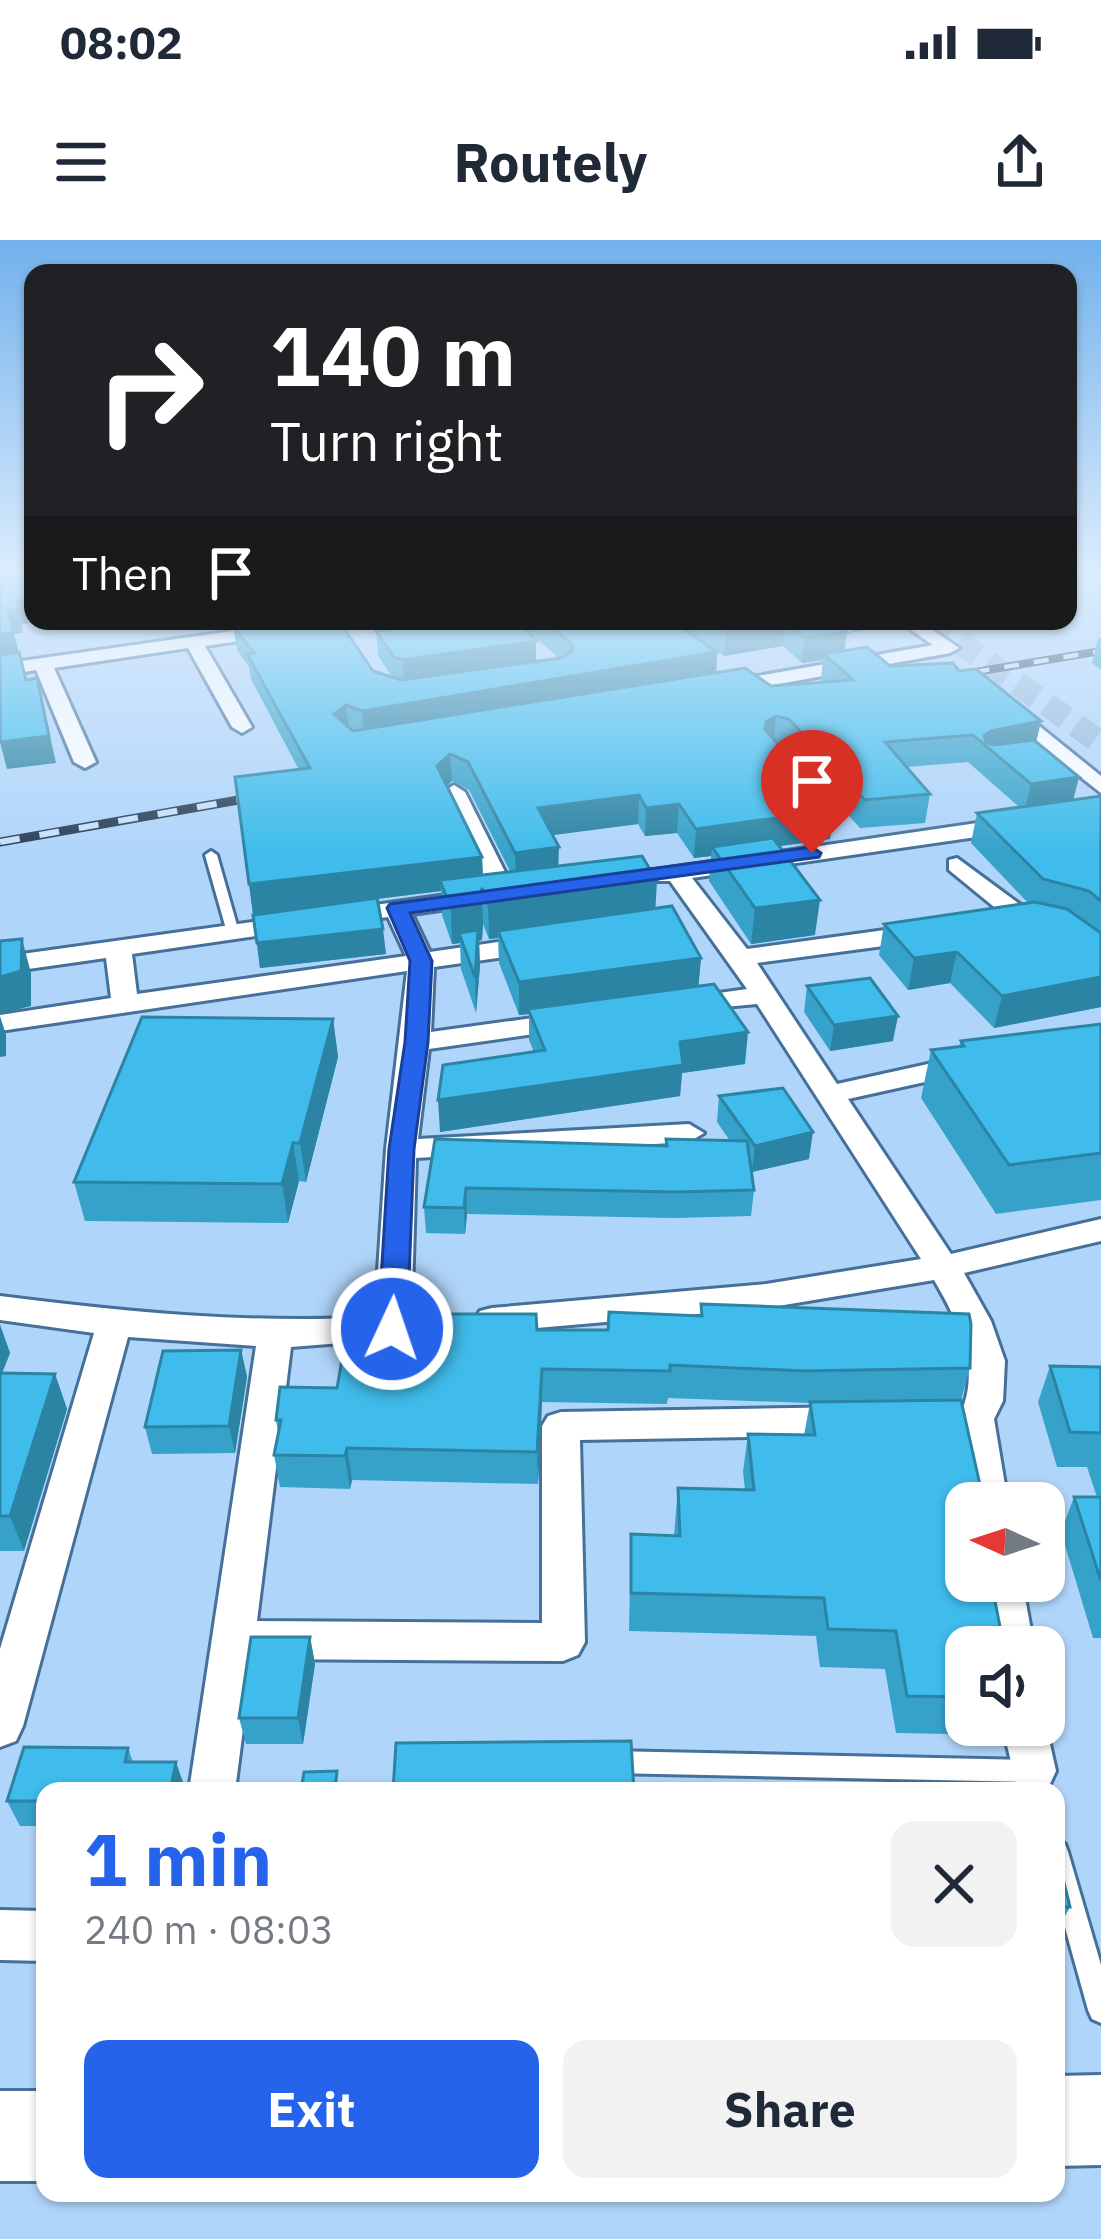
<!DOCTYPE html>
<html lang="en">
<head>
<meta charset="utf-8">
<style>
	:root { --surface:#fff; --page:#f2f2f3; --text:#1f2937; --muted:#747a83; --accent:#2563eb }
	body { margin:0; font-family:"IBM Plex Sans",sans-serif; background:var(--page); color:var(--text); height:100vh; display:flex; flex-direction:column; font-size:45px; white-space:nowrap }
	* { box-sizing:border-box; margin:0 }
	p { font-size:39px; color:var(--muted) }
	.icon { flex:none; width:66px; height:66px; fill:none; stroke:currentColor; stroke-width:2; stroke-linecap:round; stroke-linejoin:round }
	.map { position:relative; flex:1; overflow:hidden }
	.panel { position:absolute; left:36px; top:1542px; width:1029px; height:420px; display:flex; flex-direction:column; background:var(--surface); border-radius:24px; box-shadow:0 3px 9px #0004 }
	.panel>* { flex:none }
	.top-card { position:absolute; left:24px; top:24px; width:1053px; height:366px; border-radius:24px; box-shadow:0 3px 9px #0004; background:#202124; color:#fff; overflow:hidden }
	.needle { width:78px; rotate:273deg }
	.tools { position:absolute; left:945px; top:1242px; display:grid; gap:24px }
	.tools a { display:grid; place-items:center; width:120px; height:120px; border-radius:24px; background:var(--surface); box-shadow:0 3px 9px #0004; font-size:60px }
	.pin { position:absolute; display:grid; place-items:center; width:102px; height:102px; color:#fff; margin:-123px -51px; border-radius:50% 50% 50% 0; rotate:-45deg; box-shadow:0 0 12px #0007 }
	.pin .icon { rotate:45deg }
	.me { position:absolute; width:132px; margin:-66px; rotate:3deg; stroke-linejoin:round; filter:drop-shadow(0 0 9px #0008) }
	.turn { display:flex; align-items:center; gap:42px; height:252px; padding:0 48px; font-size:54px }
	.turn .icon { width:156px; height:156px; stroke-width:2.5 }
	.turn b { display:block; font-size:84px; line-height:102px }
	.then { display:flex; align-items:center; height:114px; padding:0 48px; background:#0003; gap:24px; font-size:45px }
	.round { display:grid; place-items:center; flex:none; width:126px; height:126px; border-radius:24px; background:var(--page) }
	.head { display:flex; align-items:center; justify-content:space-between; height:204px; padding:0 48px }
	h1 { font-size:72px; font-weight:700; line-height:90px; color:var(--accent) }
	.button { display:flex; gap:24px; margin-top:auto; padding:24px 48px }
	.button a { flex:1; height:138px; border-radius:24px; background:var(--accent); color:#fff; font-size:48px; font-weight:700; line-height:138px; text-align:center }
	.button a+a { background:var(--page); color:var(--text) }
	.status { display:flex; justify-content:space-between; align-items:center; height:84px; padding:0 60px; background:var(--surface); direction:ltr }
	.status svg { height:33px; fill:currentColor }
	header { display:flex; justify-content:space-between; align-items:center; height:156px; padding:0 48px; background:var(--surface); font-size:54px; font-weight:700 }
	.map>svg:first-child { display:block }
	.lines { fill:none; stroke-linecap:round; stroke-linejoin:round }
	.tertiary-tunnel { stroke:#96b8da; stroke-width:24; stroke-dasharray:24 12; stroke-linecap:butt }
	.service-casing { stroke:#457099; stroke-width:6 }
	.minor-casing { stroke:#457099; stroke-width:6 }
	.trunk-casing { stroke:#457099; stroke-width:6 }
	.service { fill:#fff; fill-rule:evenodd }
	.minor { fill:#fff; fill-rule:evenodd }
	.trunk { fill:#fff; fill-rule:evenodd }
	.rail-far1-casing { stroke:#2d4257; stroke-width:8 }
	.rail-casing { stroke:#2d4257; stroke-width:9 }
	.rail-far1 { stroke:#c5e1fd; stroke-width:4.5; stroke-dasharray:15; stroke-linecap:butt }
	.rail { stroke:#c5e1fd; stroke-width:6; stroke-dasharray:20; stroke-linecap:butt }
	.wall { fill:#36a2ca; fill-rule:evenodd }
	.shaded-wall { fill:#2c84a4 }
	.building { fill:#3fbceb; stroke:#2c84a4; stroke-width:3 }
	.route { fill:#2563eb; stroke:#184099; stroke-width:3 }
</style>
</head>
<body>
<div class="status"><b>08:02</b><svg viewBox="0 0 49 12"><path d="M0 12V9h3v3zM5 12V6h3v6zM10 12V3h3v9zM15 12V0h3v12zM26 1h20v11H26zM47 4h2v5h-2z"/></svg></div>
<header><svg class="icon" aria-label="menu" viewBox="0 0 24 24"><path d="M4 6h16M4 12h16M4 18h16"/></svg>Routely<svg class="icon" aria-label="share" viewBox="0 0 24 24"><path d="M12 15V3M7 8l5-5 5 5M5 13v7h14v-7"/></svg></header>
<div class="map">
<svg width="1101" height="1999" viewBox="0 0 1101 1999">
	<rect width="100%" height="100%" fill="#b0d5fa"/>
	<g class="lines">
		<!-- tertiary-tunnel -->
		<path class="tertiary-tunnel" d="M929 381 1101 503"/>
		<defs>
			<g id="service">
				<path d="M211 611 217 615 238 689 236 692H228L226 689 205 615Z"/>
				<path d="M611 1511 1033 1520 1041 1523 1050 1551H1026L1024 1542 611 1533 603 1530 599 1522 603 1514Z"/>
				<path d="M1056 1600 1065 1604 1068 1612 1101 1725V1783L1092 1779 1088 1770 1056 1655Z"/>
			</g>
			<g id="minor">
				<path d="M304 381H350L341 386 205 406 252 487 242 493 232 487 188 408 54 428 96 522 85 528 74 522 36 430 0 436V424Z"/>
				<path d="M898 381H919L959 408 950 413 723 454 713 448 723 442 933 405Z"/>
				<path d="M998 464H1012L1101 536V553L998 472Z"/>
				<path d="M454 545 465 552 516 654 504 661 412 674 430 712 539 696 552 704 539 712 434 727 431 792 569 773 583 781 569 789 429 809 418 899 689 884 704 893 689 902 416 918 411 1089 405 1098 291 1107 257 1381 542 1383V1186L548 1176 561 1172 853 1167 866 1171 872 1181 866 1191 853 1195 580 1200 585 1402 578 1415 563 1421 252 1419 235 1551H189L256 1106 128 1097 23 1486 16 1501 0 1507V1409L94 1093 0 1080V1056C126 1072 249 1084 375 1077L386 909 407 731 0 791V775L111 758 106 718 0 733V717L490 649 443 552ZM388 677 406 716 137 754 132 714Z"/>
				<path d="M1101 565V579L692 638 747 709 921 685 934 693 921 701 757 723 837 844 969 815 983 824 979 830 848 859 951 1014 1101 979V1001L964 1033 991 1081 1005 1121 1003 1161 994 1179 1008 1263H968L958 1194 909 1190 903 1180 909 1170 964 1165C979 1120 956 1078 934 1040L766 1068 492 1092 480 1089 474 1080 480 1071 492 1068 766 1044 921 1019 757 764 670 772 666 766 670 760 747 749 670 641H649V631Z"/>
				<path d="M957 618 1033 674 1079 686 1101 704V725L1061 696 1015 684 949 630V620Z"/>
				<path d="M980 1341H1022L1034 1407H990Z"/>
				<path d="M1044 1477 1056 1531 1049 1546 1038 1551 1017 1546 1002 1485H1044Z"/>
				<path d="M0 1670 45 1671V1721L0 1720Z"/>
			</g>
			<g id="trunk">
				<path d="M1101 1835V1925L1056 1926V1836Z"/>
				<rect x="0" y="1851" width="45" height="90"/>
			</g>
		</defs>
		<!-- service casing -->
		<use href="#service" class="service-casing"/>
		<!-- minor casing -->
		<use href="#minor" class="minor-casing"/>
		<!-- trunk casing -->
		<use href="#trunk" class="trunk-casing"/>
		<!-- service -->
		<use href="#service" class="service"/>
		<!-- minor -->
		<use href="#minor" class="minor"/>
		<!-- trunk -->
		<use href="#trunk" class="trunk"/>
		<defs>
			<path id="rail-far1" d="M945 437 1101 411"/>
			<path id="rail" d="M0 602 272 554"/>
		</defs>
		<!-- rail-far1 casing -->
		<use href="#rail-far1" class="rail-far1-casing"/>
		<!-- rail casing -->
		<use href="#rail" class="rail-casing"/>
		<!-- rail-far1 -->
		<use href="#rail-far1" class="rail-far1"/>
		<!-- rail -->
		<use href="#rail" class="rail"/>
	</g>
	<!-- wall -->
	<g class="wall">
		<path d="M454 381H672L717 412 716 432 771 446 823 442 821 440 823 420 802 423 783 406 724 416 673 381H832L845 411 890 426 959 431 1041 481 1036 501 1073 560 1101 556V767L994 788 950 743 908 750 879 715 884 684 1028 663 971 603 977 573 1019 567 968 522 907 527 930 554 925 583 860 588 786 506 778 504 834 570 830 599 779 606 815 695 751 704 709 641 711 616 694 618 677 593 645 596 638 584 552 595 558 626 655 668 701 718 698 746 745 824 682 833 680 856 440 892 534 812 529 800V774L519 775 499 723 498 698 489 699 483 684 482 700 479 701 480 726 476 773 461 729 460 703 452 704 442 675 441 651 377 659 386 714 260 728 249 644 299 530 251 439 249 427 237 410 233 386 393 438 378 416 376 391ZM532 395 559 418 536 421ZM452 541 469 550 510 631 483 635 482 617 447 546Z"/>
		<path d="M834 381H898L897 386 853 392Z"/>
		<path d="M1098 398H1101V430L1092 423Z"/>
		<path d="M807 746 893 801 830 811 804 772Z"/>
		<path d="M333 779 338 817 306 942 299 941 288 983 85 981 74 942Z"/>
		<path d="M1101 784V960L996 974 921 858 931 810 959 806 961 801Z"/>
		<path d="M719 856 809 919 751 932 754 950 751 976 674 978 467 974 465 994 426 993 424 967 435 899 666 906 730 901 717 882Z"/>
		<path d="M701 1064 970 1128 961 1160 966 1485H1004L1000 1495 896 1493 885 1429 820 1427 816 1396 629 1391 631 1294 674 1296 678 1248 745 1250 743 1232 748 1194 804 1195 810 1163 668 1158 667 1164 542 1162 538 1244 352 1240 350 1249 280 1247 274 1215 278 1192 276 1180 337 1148 537 1090H608L700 1076Z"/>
		<path d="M0 1085 10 1113 2 1133 55 1134 67 1169 24 1311H0Z"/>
		<path d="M241 1110 247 1137 235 1213 152 1214 145 1187Z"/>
		<path d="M1050 1126 1101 1127V1398H1093L1061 1292 1074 1257H1097L1087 1227H1057L1038 1162Z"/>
		<path d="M310 1397 315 1424 303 1504H246L239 1478Z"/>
		<path d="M128 1508 133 1522 185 1548 184 1551H45V1586H20L7 1561Z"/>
		<path d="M1056 1610 1070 1667 1058 1689H1056Z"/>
	</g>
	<!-- shaded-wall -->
	<g class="shaded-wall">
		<path d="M33 358V381H47L22 384 23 393 14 394 20 417 0 420V395L8 370 17 360Z"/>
		<path d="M785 381 783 406 724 416 726 391Z"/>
		<path d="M855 381H898L897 386 853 392Z"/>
		<path d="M847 392 844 416 824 414 823 420 802 423 805 398Z"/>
		<path d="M536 401V426L404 445 403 420Z"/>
		<path d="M717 412 716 437 364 497 362 471Z"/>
		<path d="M43 464 56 523 7 529 0 502Z"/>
		<path d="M346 465 349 491 334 474Z"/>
		<path d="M776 476 774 503 763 516 766 482Z"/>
		<path d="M1041 481 1035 507 998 515 983 503 984 496 991 491Z"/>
		<path d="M450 514 452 541 439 554 437 526Z"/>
		<path d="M1079 537 1072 565 1024 572 1031 544Z"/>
		<path d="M639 555 638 584 538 597V568Z"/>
		<path d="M679 564 677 593 645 596 646 568Z"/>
		<path d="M834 570 830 599 718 615 712 607 711 616 694 618 696 589Z"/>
		<path d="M559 607 558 636 516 642 515 613Z"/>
		<path d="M482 617 483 646 440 640 441 651 253 674 249 644Z"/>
		<path d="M657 641 655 676 498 691V698L489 699 488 664Z"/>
		<path d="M482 648 483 684 482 700 479 701 480 726 476 773 475 737 459 693 460 703 452 704 451 669Z"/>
		<path d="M820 660 815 695 751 704 755 668Z"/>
		<path d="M383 689 386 714 260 728 257 703Z"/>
		<path d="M22 699 31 733V766L0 774V737Z"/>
		<path d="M957 712 950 743 908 750 914 718Z"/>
		<path d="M701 718 698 751 528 769 529 774 519 775V742Z"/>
		<path d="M1101 737V767L994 788 1002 756Z"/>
		<path d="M0 776 6 795V816L0 817Z"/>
		<path d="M898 776 893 801 830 811 834 785Z"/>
		<path d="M333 779 338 817 306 942 300 903Z"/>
		<path d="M748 792 745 824 682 833 680 856 440 892 438 860 680 802Z"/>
		<path d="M813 892 809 919 752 932 755 906Z"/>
		<path d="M293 903 299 941 288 983 282 944Z"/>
		<path d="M466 948 467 974 465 994 464 968Z"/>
		<path d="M0 1085 10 1113 0 1138Z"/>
		<path d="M241 1110 247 1137 235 1213 229 1186Z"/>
		<path d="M542 1129V1162L538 1244 537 1212Z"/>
		<path d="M55 1134 67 1169 24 1311 10 1276Z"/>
		<path d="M347 1208 352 1240 350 1249 345 1216Z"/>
		<path d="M310 1397 315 1424 303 1504 298 1478Z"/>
		<path d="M176 1522 185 1548 184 1551H170Z"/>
	</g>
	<!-- building -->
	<g class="building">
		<path d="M0 332H33V358L17 360 18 369 8 370 14 392 0 395Z"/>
		<path d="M258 381H339L373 431 401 440 561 418 572 411V404L544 381H672L717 412 362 471 346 465 334 474 353 491 745 428 771 446 853 440 824 414 867 407 890 426 953 423 959 431 976 429 1041 481 991 491 984 496 986 502 994 505 1034 500 1079 537 1031 544 973 495 885 502 930 554 865 560 789 479 776 476 766 482 765 489 834 570 696 589 679 564 646 568 639 555 538 568 559 607 515 613 468 522 450 514 437 526 482 617 249 644 235 537 310 528 247 414 254 413 233 386Z"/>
		<path d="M456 381H518L536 401 403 420 394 417 376 391Z"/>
		<path d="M711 381H832L847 392 805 398 785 381 726 391Z"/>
		<path d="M19 412 26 440 37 438 49 496 0 502V415Z"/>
		<path d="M1101 556V661L1089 651 1043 639 977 573Z"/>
		<path d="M773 598 820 660 755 668 712 607Z"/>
		<path d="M642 616 657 641 488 664 482 648 480 665 451 669 440 640Z"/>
		<path d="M377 658 383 689 257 703 253 675Z"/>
		<path d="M1035 662 1067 669 1101 693V737L1002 756 957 712 914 718 884 684Z"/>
		<path d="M672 666 701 718 519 742 498 691Z"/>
		<path d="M478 690 475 737 459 693Z"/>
		<path d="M22 699 21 731 0 737V701Z"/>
		<path d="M870 738 898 776 834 785 807 746Z"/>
		<path d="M714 744 748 792 680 802 683 825 438 860 443 825 545 810 528 769Z"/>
		<path d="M142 777 333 779 300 903H293L282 944 74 942Z"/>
		<path d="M1101 784V913L1009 925 931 810 964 806 961 801Z"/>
		<path d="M783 848 813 892 755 906 719 856Z"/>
		<path d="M435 899 667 906 666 899 747 901 754 950 676 952 466 948 464 968 424 967Z"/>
		<path d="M701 1064 969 1074 971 1084 970 1128 804 1131 670 1125V1131L542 1129 537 1212 347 1208 345 1216 274 1215 281 1180H276L280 1147 337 1148 350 1074H536L537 1090H608L609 1072 702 1076Z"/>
		<path d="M241 1110 229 1186 145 1187 163 1111Z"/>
		<path d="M1050 1126 1101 1127V1193L1070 1192Z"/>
		<path d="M0 1133 55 1134 10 1276H0Z"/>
		<path d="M961 1160 984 1263H966V1341H991L1004 1407H966V1457L907 1456 896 1391 828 1389 824 1358 631 1353V1294L680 1296 678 1248 754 1250 748 1194 815 1195 810 1162Z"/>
		<path d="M1074 1257H1101V1341Z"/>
		<path d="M251 1397H310L298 1478H239Z"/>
		<path d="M631 1501 634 1551H393L396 1503Z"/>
		<path d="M24 1507 128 1508 125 1522H176L170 1551H45V1561H7Z"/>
		<path d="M337 1531 335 1551H301L304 1532Z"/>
		<path d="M889 1549 890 1551 795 1550Z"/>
		<path d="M1056 1610 1070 1667H1056Z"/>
	</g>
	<!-- sky -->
	<linearGradient id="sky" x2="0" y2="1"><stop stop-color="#72b1ec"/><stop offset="0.54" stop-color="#dbecfd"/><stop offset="1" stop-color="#dbecfd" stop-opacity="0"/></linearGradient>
	<rect width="1101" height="612" fill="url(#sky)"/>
	<!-- route -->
	<path class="route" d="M812 607 821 613 819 617 410 673 432 721 428 802 414 909 407 1089 392 1099 382 1096 378 1089 389 909 405 802 410 721 387 668 390 664Z"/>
</svg>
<div class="tools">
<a><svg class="needle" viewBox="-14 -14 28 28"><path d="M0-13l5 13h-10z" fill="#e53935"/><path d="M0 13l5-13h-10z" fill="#747a83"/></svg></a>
<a><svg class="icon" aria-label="sound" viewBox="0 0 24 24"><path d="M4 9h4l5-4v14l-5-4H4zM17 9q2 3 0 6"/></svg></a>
</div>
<div class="pin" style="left:812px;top:613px;background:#d93025"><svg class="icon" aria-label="arrive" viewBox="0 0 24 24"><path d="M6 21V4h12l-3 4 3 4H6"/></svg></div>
<svg class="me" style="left:392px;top:1089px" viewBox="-20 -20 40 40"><circle r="17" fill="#2563eb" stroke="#fff" stroke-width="3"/><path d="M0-11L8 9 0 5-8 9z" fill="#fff"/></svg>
<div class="top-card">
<div class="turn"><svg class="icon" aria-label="right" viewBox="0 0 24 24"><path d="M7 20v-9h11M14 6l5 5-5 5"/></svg><div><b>140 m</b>Turn right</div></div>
<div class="then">Then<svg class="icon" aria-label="arrive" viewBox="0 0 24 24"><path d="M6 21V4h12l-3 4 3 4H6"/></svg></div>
</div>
<section class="panel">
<div class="head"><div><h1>1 min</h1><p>240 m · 08:03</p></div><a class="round"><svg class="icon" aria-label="close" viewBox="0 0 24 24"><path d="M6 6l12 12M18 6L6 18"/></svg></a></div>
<div class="button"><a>Exit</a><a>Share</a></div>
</section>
</div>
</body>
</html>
